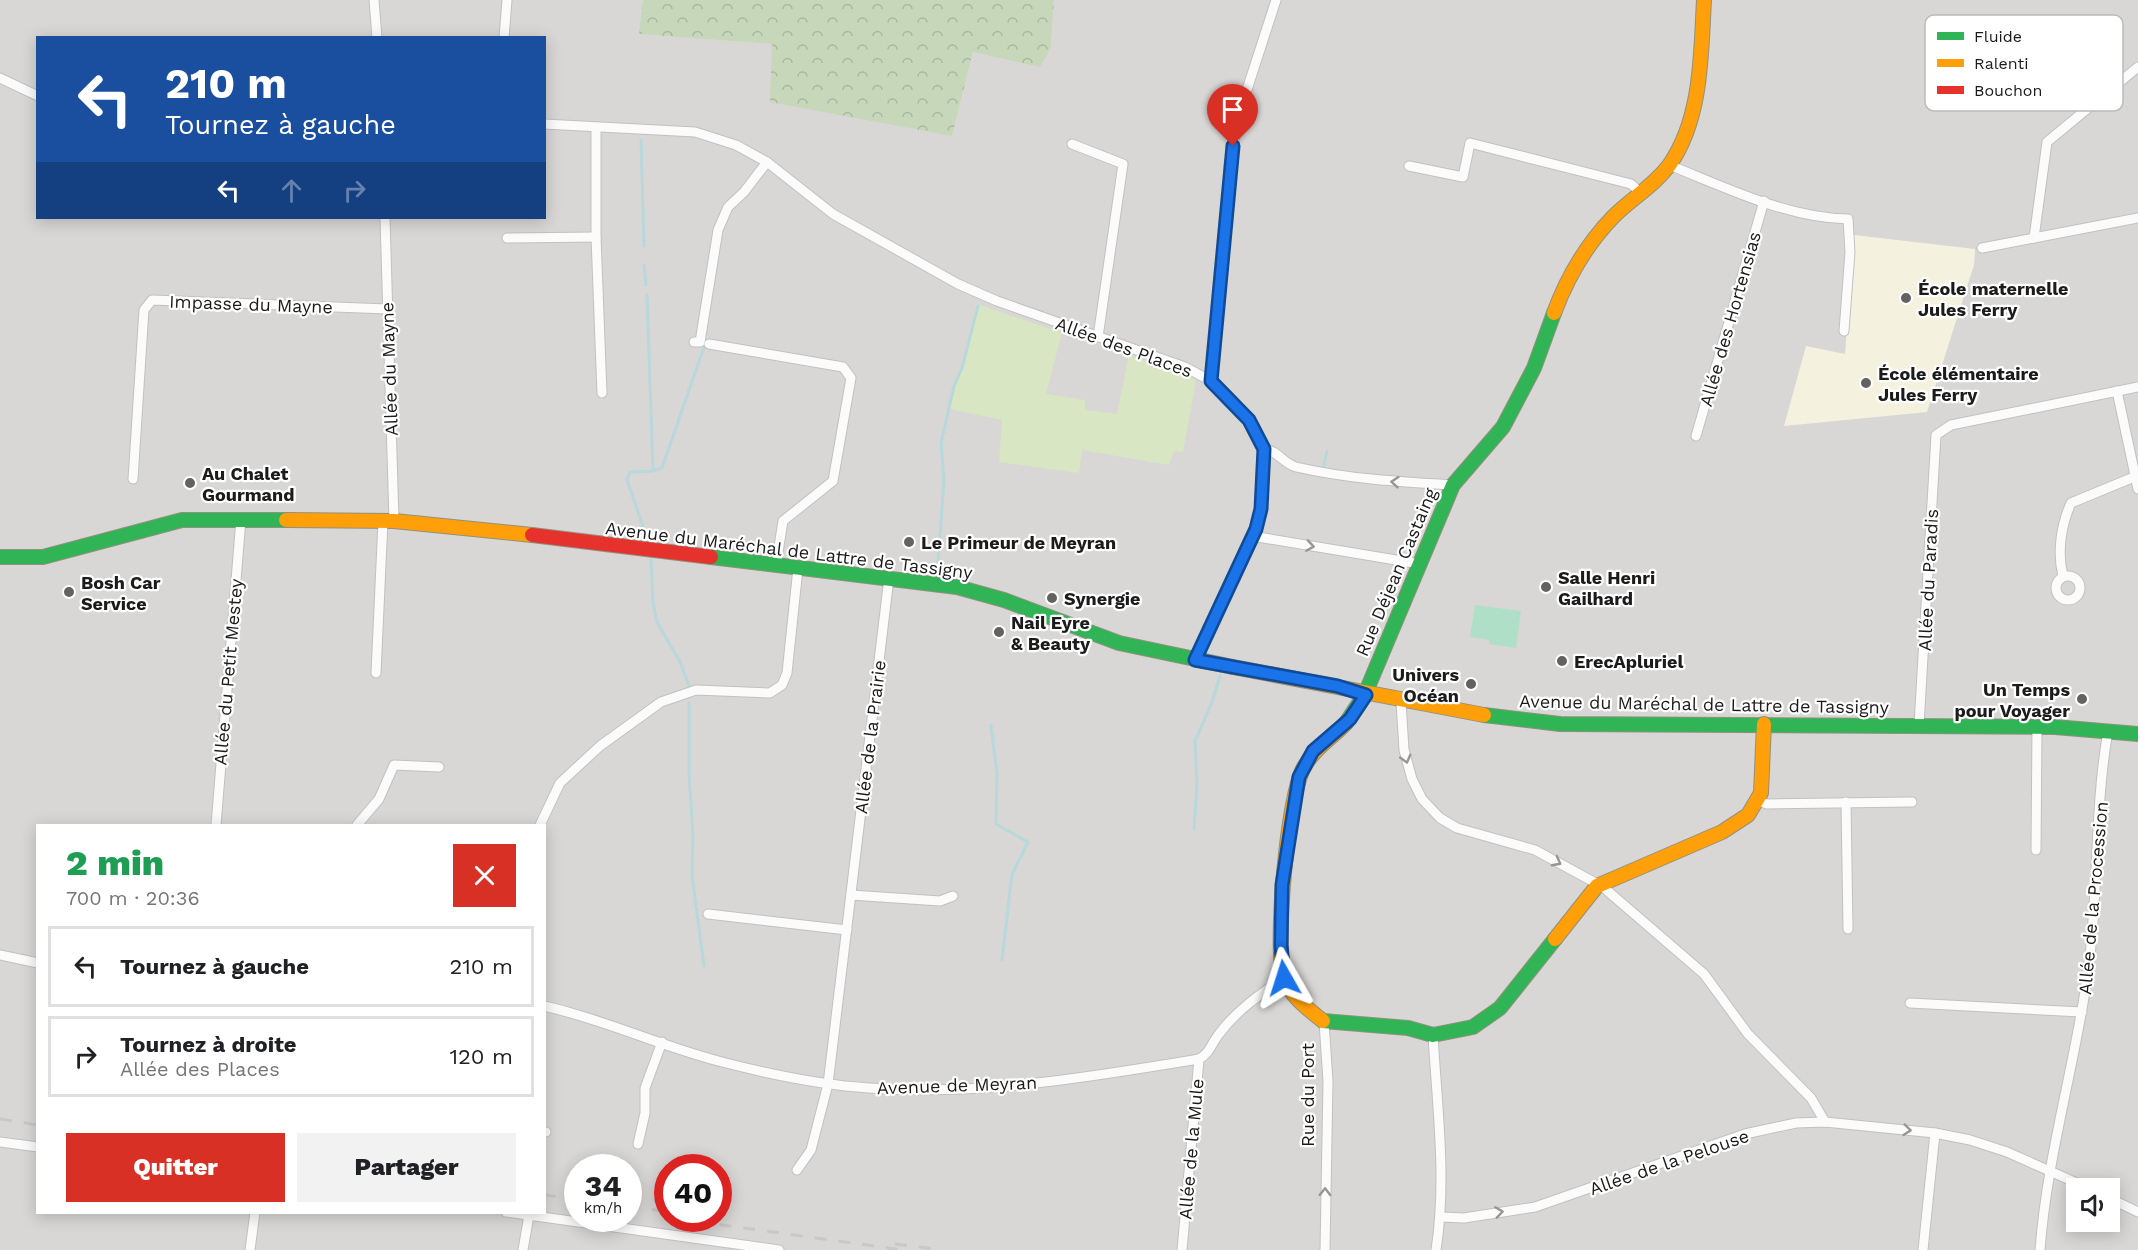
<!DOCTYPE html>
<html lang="fr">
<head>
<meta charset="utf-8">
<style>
	:root { --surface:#fff; --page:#f2f2f2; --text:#202124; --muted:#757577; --line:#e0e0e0; --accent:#d93025 }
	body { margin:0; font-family:"Work Sans",sans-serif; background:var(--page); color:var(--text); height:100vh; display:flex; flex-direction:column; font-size:22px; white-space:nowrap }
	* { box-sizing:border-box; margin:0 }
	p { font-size:20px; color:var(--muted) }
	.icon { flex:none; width:33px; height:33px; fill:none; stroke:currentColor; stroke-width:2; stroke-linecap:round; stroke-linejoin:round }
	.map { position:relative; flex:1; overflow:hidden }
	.details { position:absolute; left:36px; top:824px; width:510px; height:390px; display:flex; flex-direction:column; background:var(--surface); border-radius:0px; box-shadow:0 3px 15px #0003 }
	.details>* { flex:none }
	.banner { position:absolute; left:36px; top:36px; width:510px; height:183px; border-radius:0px; box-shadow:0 3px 15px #0003; background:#1a4fa0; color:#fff; overflow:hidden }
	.tools { position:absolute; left:2066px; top:1178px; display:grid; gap:12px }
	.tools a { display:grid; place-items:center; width:54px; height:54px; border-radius:0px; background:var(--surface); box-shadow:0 3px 15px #0003; font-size:30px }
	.speed { position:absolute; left:564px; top:1154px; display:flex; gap:12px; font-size:30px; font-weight:700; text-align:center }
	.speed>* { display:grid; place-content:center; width:78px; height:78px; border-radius:50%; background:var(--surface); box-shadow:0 3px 15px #0003; line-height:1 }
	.speed small { font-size:15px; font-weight:400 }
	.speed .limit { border:9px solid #d22; background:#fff; color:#111 }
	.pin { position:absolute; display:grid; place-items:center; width:51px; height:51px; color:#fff; margin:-62px -26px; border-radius:50% 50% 50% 0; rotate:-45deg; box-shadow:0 0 6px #0007 }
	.pin .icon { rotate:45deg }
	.me { position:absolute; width:66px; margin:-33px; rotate:354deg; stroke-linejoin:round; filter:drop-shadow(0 0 4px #0008) }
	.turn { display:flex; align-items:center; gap:21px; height:126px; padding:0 30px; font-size:27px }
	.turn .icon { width:78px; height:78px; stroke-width:2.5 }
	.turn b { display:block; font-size:42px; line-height:51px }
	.lanes { display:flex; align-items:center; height:57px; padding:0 30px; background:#0003; justify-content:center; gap:30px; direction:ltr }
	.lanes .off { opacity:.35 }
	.round { display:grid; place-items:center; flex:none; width:63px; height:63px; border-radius:0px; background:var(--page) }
	.headline { display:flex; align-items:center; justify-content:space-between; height:102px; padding:0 30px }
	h1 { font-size:36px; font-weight:800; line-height:45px; color:#1e9e55 }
	.action { display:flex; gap:12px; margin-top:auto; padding:12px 30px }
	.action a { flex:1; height:69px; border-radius:0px; background:var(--accent); color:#fff; font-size:24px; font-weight:800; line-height:69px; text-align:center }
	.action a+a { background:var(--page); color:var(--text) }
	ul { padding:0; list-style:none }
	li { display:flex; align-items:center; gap:18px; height:81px; margin:0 12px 9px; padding:0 18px; border:3px solid var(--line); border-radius:0px }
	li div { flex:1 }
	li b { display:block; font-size:22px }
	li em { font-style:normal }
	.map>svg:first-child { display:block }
	.residential { fill:#d8d7d5; fill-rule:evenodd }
	.education { fill:#f4f1de }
	.grass { fill:#d8e6c3 }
	.forest { fill:url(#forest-crowns) }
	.pitch { fill:#b0dfc7 }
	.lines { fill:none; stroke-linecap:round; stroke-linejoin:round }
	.stream { stroke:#b8d8dc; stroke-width:3 }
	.street-casing { stroke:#c2c1c0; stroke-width:11 }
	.fast-casing { stroke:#92917d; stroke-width:16 }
	.slow-casing { stroke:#92917d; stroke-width:16 }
	.jam-casing { stroke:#92917d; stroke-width:16 }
	.street { stroke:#fcfbfb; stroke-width:9 }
	.fast { stroke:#30b455; stroke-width:14 }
	.slow { stroke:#ff9f0a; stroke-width:14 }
	.jam { stroke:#e5322d; stroke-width:14 }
	.rail { stroke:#c9c8c8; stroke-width:3; stroke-dasharray:12 12; stroke-linecap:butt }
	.oneway { stroke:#979696 }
	.route-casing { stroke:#114b97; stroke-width:15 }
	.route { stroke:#1a73e8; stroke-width:10 }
	.poi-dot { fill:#636261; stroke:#fff; stroke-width:2 }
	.labels { text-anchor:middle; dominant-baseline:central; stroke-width:4.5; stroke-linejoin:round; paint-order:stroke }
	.poi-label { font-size:18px; font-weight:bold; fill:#1b1b1b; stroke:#fff; text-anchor:start }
	.street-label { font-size:18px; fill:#1b1b1b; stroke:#fff }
	.key { fill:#fff; stroke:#bbb; stroke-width:1.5 }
	.key-label { font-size:16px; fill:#1b1b1b }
</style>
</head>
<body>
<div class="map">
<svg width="2138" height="1250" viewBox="0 0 2138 1250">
	<defs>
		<pattern id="forest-crowns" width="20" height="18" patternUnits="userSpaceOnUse" patternTransform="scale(1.5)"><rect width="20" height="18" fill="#c6d7ba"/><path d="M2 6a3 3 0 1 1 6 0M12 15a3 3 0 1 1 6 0" fill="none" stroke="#aab89f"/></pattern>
	</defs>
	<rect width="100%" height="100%" fill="#e9e7e4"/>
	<!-- residential -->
	<path class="residential" d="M0 0H643L640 34 773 44 952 136 973 52 1051 47 1054 0H2138V1250H0ZM38 38H544V218H38ZM38 825H544V1212H38ZM578 1167H628V1218H578ZM668 1167H718V1218H668ZM2076 1188H2109V1221H2076Z"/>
	<!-- education -->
	<path class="education" d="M1854 235 1975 249 1974 265 1927 412 1784 426 1806 346 1845 354Z"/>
	<!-- grass -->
	<path class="grass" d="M977 304 1062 333 1046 394 1085 400V410L1117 414 1129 355 1196 380 1183 452 1174 451 1169 465 1082 450 1079 473 999 462 1002 420 950 409Z"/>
	<!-- forest -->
	<path class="forest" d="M643 0H1054L1051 47 1040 67 973 52 952 136 770 102 772 44 639 34Z"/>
	<!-- pitch -->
	<path class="pitch" d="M1475 605 1521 611 1516 648 1489 644V640L1470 637Z"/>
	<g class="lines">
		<!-- stream -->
		<g class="stream">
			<path d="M641 140 644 246"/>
			<path d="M644 265 646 285"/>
			<path d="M647 295 653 470"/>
			<path d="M1323 469 1327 451"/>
			<path d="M647 538 627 480 630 472 653 471 662 468 704 347"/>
			<path d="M651 559 653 603 657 622 680 662 689 686"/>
			<path d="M937 575 944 480 941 443 954 386 962 368 978 306"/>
			<path d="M689 703V774L693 835 692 876 704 966"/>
			<path d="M991 725 997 774 996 824 1028 842 1012 874 1002 960"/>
			<path d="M1194 829 1197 784 1195 741 1212 702 1220 676"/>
		</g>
		<defs>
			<g id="street">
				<path d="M374 0 377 38"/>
				<path d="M504 38 507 0"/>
				<path d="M0 78 38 96"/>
				<path d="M544 124 695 132 736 145 767 162 833 214 958 284 997 301 1185 367 1211 381 1249 420 1257 433 1264 449 1261 509 1255 529 1195 660"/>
				<path d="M596 128V237L602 393"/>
				<path d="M1072 144 1123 164 1098 337"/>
				<path d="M1669 165C1725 187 1787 218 1848 219L1850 252 1844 331"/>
				<path d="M1409 166 1463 177 1470 143 1631 184 1641 193"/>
				<path d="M385 218 394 521"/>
				<path d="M507 238 596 237"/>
				<path d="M2034 238 2047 142 2138 67"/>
				<path d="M1982 248 2138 218"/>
				<path d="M694 342H700L718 230 728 207 744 192 767 162"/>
				<path d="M709 344 843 367 851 378 833 481 783 521 776 565"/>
				<path d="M1211 381 1233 146 1243 102 1276 0"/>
				<path d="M2117 391 2138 489"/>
				<path d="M1696 436 1764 201"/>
				<path d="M1264 449C1277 450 1284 464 1296 467 1348 479 1401 482 1453 485"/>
				<path d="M133 479 144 310 152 300 388 309"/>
				<path d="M1252 536 1420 564"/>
				<circle cx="2068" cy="588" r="12"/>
				<path d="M2063 576C2057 553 2061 525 2071 503L2134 477"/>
				<path d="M376 673 383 521"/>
				<path d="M1401 701 1404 750 1412 779 1422 799 1440 818 1457 828 1535 850 1603 887 1704 974 1748 1034 1811 1098 1825 1122"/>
				<path d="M1919 725 1936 435 1951 425 2138 387"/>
				<path d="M1758 801 1767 804 1912 802"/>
				<path d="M1846 802 1848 929"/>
				<path d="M216 825 241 519"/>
				<path d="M357 825 379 799 394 765 439 767"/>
				<path d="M540 825 560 783 600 746 661 702 696 690 770 693 782 685 787 673 798 568"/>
				<path d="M2036 850 2037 727"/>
				<path d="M851 895 940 901 953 896"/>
				<path d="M708 914 847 930"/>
				<path d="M0 955 38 963"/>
				<path d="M1910 1003 2082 1012"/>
				<path d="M544 1006C607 1020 664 1048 726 1063 773 1075 821 1085 869 1088 980 1096 1090 1077 1199 1059"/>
				<path d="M1324 1022 1328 1081 1325 1250"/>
				<path d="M1433 1035C1437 1107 1447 1178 1436 1250"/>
				<path d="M544 1132H546"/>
				<path d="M0 1142 38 1147"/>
				<path d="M638 1144 645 1113V1088L662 1042"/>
				<path d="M797 1170 811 1150 828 1084 889 578"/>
				<path d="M2109 1198 2138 1212"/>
				<path d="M506 1212 779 1250"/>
				<path d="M1441 1217 1464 1218 1535 1207 1745 1134 1796 1123 1825 1122 1935 1133 1970 1140 2007 1152 2088 1188"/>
				<path d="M250 1250 255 1212"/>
				<path d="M523 1250 529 1215"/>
				<path d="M1182 1250 1199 1059C1210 1053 1211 1044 1219 1034 1236 1011 1260 994 1284 978"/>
				<path d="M1923 1250 1935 1133"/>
				<path d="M2040 1250C2047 1156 2075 1065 2088 972 2099 892 2094 810 2108 731"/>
			</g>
			<g id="fast">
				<path d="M0 557H43L182 520H286"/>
				<path d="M711 557 957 587 1004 600 1119 643 1233 667"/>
				<path d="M1484 715 1560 724 2055 727 2138 734"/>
				<path d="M1346 723 1365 694 1453 485 1503 427 1534 368 1554 313"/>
				<path d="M1323 1021 1408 1028 1433 1035 1473 1027 1500 1008 1555 939"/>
			</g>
			<g id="slow">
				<path d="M1554 313C1567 278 1587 244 1613 217 1631 199 1656 184 1670 164 1702 118 1701 53 1704 0"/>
				<path d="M286 520 394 521 532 535"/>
				<path d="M1233 667 1484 715"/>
				<path d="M1555 939 1597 886 1722 832 1748 815 1761 793 1764 724"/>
				<path d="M1323 1021C1309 1010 1289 995 1284 977 1274 945 1288 798 1303 769 1312 750 1332 738 1346 723"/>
			</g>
			<path id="jam" d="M532 535 711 557"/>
		</defs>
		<!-- street casing -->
		<use href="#street" class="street-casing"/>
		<!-- fast casing -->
		<use href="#fast" class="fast-casing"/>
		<!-- slow casing -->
		<use href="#slow" class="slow-casing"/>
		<!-- jam casing -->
		<use href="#jam" class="jam-casing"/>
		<!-- street -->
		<use href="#street" class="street"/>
		<!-- fast -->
		<use href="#fast" class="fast"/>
		<!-- slow -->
		<use href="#slow" class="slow"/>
		<!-- jam -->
		<use href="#jam" class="jam"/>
		<!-- rail -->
		<g class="rail">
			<path d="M0 1119 38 1125"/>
			<path d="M544 1195 578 1199"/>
			<path d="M628 1206 668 1212"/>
			<path d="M672 1218 903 1250"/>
			<path d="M895 1244 942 1250"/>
		</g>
	</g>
	<!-- one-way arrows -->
	<defs><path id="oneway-chevron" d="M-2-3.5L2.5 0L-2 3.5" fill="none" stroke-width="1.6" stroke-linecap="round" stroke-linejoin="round" transform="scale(1.5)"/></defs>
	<g class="oneway">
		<use href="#oneway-chevron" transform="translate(1395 482) rotate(-175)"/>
		<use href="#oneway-chevron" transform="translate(1310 546) rotate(9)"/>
		<use href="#oneway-chevron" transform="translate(1406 759) rotate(75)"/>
		<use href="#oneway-chevron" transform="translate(1557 862) rotate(28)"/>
		<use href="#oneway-chevron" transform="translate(1907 1130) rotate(6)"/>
		<use href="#oneway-chevron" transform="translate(1325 1192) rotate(-89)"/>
		<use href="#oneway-chevron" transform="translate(1499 1212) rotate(-8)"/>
	</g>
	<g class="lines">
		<defs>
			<path id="route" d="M1233 146 1211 381 1249 420 1264 449 1261 509 1256 529 1195 660 1337 686 1366 695 1350 719 1313 751 1299 777 1282 885 1281 945 1284 978"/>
		</defs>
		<!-- route casing -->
		<use href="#route" class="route-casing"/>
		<!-- route -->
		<use href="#route" class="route"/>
	</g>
	<!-- markers -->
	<g class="poi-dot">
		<circle cx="1906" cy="298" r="6"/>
		<circle cx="1866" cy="383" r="6"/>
		<circle cx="190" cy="483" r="6"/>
		<circle cx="909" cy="542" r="6"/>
		<circle cx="1546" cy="587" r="6"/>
		<circle cx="69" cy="592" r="6"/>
		<circle cx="1052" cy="598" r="6"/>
		<circle cx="999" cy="632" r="6"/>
		<circle cx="1562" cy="661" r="6"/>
		<circle cx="1471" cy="684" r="6"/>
		<circle cx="2082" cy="699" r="6"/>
	</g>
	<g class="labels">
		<!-- poi labels -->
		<g class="poi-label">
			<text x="1918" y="288">École maternelle<tspan x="1918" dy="21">Jules Ferry</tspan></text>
			<text x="1878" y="373">École élémentaire<tspan x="1878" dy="21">Jules Ferry</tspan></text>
			<text x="202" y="473">Au Chalet<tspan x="202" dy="21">Gourmand</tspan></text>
			<text x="921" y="542">Le Primeur de Meyran</text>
			<text x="1558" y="577">Salle Henri<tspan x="1558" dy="21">Gailhard</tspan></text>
			<text x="81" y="582">Bosh Car<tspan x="81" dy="21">Service</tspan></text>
			<text x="1064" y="598">Synergie</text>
			<text x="1011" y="622">Nail Eyre<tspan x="1011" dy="21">&amp; Beauty</tspan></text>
			<text x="1574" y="661">ErecApluriel</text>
			<text x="1459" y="674" text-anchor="end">Univers<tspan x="1459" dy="21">Océan</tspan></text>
			<text x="2070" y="689" text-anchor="end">Un Temps<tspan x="2070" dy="21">pour Voyager</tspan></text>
		</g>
		<!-- street labels -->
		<g class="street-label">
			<text transform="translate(251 304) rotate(2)">Impasse du Mayne</text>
			<text transform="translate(1730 319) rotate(-74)">Allée des Hortensias</text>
			<text transform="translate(1124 347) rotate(20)">Allée des Places</text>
			<text transform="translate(389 369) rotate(-92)">Allée du Mayne</text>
			<text transform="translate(789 550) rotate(7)">Avenue du Maréchal de Lattre de Tassigny</text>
			<text transform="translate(1396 572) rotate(-67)">Rue Déjean Castaing</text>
			<text transform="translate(1928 580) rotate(-87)">Allée du Paradis</text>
			<text transform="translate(228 672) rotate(-85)">Allée du Petit Mestey</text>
			<text transform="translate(1704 704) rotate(1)">Avenue du Maréchal de Lattre de Tassigny</text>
			<text transform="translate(870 737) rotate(-83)">Allée de la Prairie</text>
			<text transform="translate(2093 898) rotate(-85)">Allée de la Procession</text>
			<text transform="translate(957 1085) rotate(-2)">Avenue de Meyran</text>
			<text transform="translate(1307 1095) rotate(-90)">Rue du Port</text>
			<text transform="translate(1191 1149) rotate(-85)">Allée de la Mule</text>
			<text transform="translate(1669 1162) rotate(-19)">Allée de la Pelouse</text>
		</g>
	</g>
	<!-- legend -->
	<rect x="1925" y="15" width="198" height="96" rx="9" class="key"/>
	<rect x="1937" y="32" width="27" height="8" fill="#30b455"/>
	<rect x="1937" y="59" width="27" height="8" fill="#ff9f0a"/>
	<rect x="1937" y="86" width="27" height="8" fill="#e5322d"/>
	<g class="key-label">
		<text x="1974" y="42">Fluide</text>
		<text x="1974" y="69">Ralenti</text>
		<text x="1974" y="96">Bouchon</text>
	</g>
</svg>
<div class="tools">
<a><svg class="icon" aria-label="sound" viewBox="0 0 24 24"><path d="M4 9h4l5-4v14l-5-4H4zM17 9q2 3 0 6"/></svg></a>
</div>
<div class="speed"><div>34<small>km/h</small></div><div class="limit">40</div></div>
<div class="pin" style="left:1233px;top:146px;background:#d93025"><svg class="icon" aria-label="arrive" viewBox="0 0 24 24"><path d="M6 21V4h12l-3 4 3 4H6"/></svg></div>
<svg class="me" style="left:1284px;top:978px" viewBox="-20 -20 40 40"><path d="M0-17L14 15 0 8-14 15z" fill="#1a73e8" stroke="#fff" stroke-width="4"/></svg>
<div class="banner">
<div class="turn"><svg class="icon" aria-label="left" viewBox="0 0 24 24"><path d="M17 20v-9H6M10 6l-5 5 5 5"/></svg><div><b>210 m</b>Tournez à gauche</div></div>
<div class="lanes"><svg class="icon" aria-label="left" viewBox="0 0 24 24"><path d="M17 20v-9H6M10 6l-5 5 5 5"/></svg><svg class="icon off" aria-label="ahead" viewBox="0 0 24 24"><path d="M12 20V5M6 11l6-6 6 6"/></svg><svg class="icon off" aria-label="right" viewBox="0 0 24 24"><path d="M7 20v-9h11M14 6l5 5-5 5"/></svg></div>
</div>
<section class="details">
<div class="headline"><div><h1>2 min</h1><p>700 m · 20:36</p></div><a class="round" style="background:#d93025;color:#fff"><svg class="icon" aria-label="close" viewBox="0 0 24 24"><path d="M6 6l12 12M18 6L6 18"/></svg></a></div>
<ul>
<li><svg class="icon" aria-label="left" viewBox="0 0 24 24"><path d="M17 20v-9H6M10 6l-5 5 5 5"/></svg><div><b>Tournez à gauche</b></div><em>210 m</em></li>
<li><svg class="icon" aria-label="right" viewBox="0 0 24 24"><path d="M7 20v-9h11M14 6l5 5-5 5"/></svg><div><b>Tournez à droite</b><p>Allée des Places</p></div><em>120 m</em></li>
</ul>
<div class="action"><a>Quitter</a><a>Partager</a></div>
</section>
</div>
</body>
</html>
